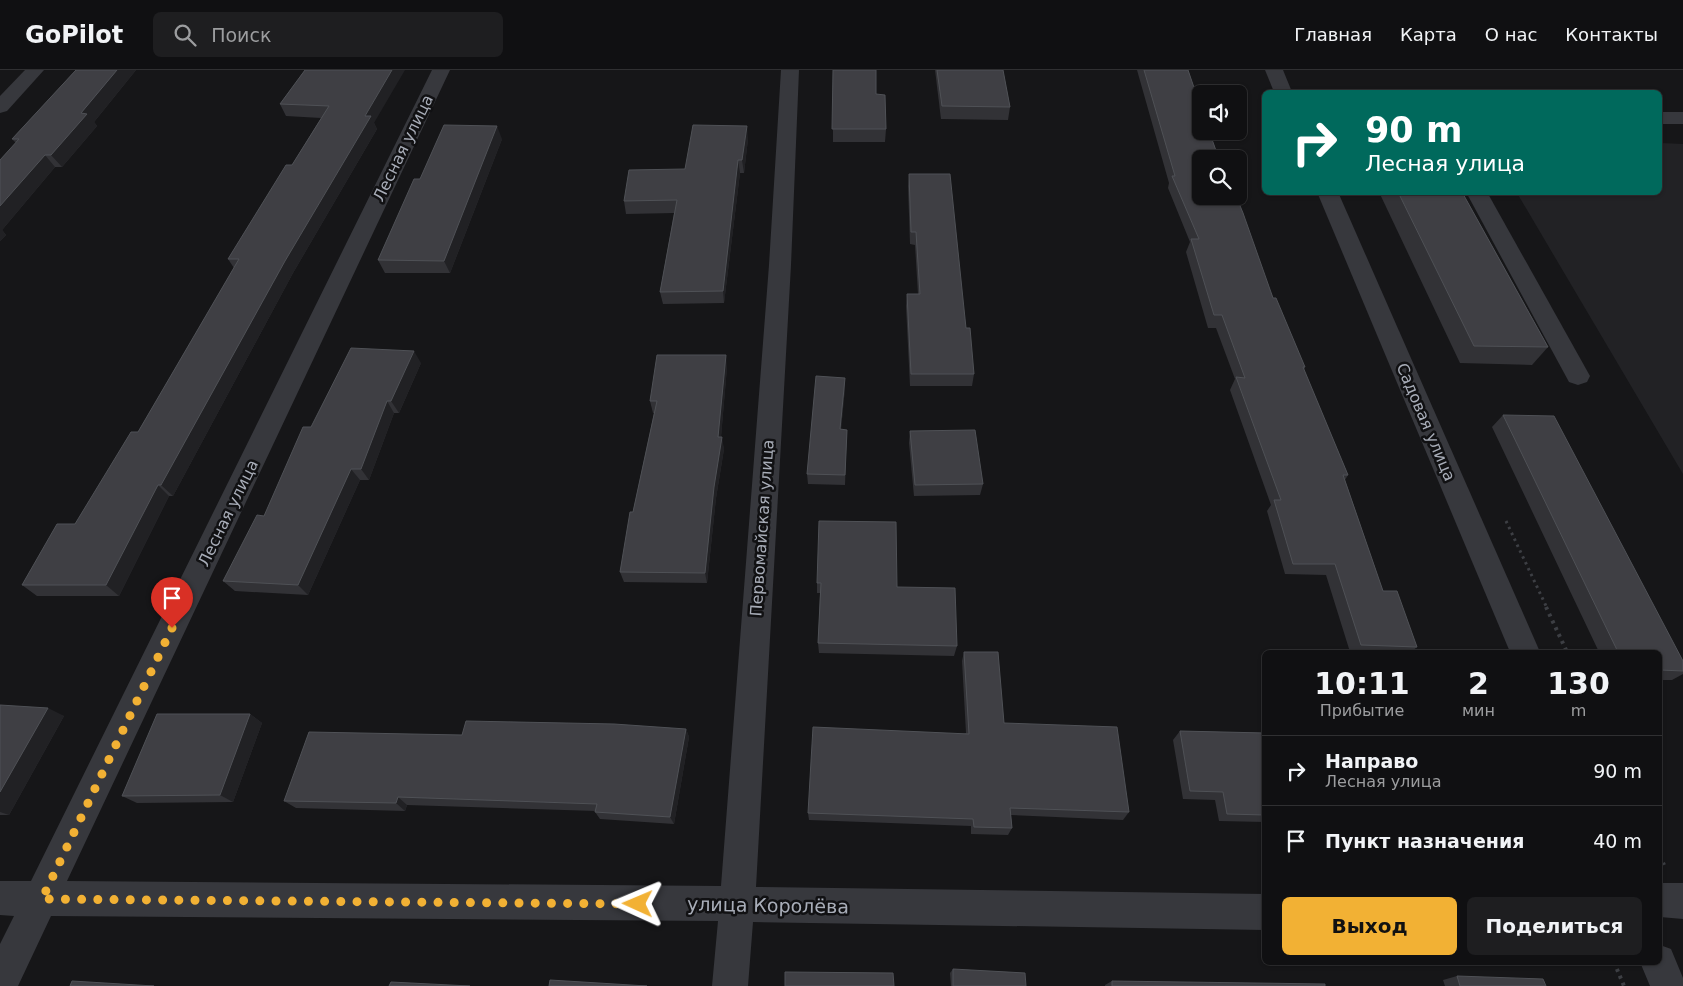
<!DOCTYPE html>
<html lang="ru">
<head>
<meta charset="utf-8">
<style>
	:root { --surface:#101012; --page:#1e1e20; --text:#f1f3f6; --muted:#9c9d9f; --line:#303032; --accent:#f2b134 }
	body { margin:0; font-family:"DejaVu Sans",sans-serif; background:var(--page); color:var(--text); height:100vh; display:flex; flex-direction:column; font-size:19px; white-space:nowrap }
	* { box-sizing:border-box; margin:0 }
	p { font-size:16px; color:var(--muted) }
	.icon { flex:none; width:28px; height:28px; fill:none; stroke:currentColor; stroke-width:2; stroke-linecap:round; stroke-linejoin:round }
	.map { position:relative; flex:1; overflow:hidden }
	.drawer { position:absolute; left:1262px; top:580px; width:400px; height:315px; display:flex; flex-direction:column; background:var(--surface); border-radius:8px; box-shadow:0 1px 4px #0004,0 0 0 1px var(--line) }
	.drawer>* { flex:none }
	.guide { position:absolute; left:1262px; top:20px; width:400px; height:105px; border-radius:8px; box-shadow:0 1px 4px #0004,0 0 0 1px var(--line); background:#00695c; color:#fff; overflow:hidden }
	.tools { position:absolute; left:1192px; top:15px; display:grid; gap:10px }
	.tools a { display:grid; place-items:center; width:55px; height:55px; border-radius:8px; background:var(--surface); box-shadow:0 1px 4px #0004,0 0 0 1px var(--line); font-size:25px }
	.pin { position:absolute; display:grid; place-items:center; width:42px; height:42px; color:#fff; margin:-51px -21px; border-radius:50% 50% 50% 0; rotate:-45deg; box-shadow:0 0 5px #0007 }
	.pin .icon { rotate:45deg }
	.me { position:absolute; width:55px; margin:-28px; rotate:271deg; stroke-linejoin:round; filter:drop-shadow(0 0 4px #0008) }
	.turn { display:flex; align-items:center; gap:18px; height:105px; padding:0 20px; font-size:22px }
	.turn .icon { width:65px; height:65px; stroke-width:2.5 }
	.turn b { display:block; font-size:35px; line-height:42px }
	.eta { display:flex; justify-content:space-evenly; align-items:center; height:85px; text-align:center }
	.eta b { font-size:30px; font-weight:800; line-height:35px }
	.button { display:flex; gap:10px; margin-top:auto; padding:10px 20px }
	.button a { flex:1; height:58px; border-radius:8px; background:var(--accent); color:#111; font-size:20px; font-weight:800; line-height:58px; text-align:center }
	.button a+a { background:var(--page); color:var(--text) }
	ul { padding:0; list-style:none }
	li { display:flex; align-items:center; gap:15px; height:70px; padding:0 20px; border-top:1px solid var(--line) }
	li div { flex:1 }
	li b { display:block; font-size:19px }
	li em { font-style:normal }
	header { display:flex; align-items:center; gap:30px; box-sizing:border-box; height:70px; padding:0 25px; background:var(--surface); border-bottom:1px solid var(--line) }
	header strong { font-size:24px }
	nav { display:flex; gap:28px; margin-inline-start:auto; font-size:18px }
	.search { width:350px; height:45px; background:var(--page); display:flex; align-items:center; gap:12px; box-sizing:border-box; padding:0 18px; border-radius:8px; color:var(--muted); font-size:19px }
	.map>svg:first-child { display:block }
	.built { fill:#222225 }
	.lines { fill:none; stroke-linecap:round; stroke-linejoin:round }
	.path-far1 { stroke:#3d3f44; stroke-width:3; stroke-dasharray:2.5 4; stroke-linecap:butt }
	.path { stroke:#3d3f44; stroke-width:4; stroke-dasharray:3 4.5; stroke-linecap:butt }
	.minor { fill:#37383d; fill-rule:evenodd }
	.wall { fill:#323236 }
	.shaded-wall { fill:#212124 }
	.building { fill:#3f3f44; stroke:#4f5156 }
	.route { stroke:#f2b134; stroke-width:9; stroke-dasharray:0 16.2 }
	.labels { text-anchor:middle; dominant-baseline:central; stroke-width:5; stroke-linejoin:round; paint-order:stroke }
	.street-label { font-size:16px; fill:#a8adb8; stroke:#111113 }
	.near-street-label { font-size:19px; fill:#a8adb8; stroke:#111113 }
</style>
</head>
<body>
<header>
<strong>GoPilot</strong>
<div class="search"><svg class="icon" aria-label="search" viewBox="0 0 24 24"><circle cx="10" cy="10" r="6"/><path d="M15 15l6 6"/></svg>Поиск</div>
<nav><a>Главная</a><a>Карта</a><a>О нас</a><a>Контакты</a></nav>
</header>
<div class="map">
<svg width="1683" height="916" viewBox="0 0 1683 916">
	<rect width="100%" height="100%" fill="#161618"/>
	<!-- built -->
	<path class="built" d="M1660 73 1683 74V404L1517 123 1660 122Z"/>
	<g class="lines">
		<!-- path-far1 -->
		<path class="path-far1" d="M1506 451 1547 538"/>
		<!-- path -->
		<g class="path">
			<path d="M1546 537 1567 582"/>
			<path d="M1660 786 1664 795"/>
			<path d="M1614 892 1624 916"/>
		</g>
		<!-- minor -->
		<g class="minor">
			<path d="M25 0H44L7 41 0 43V26Z"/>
			<path d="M432 0H450L67 811 721 816 769 195 781 0H799L791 195 756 817 1265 824V860L753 852 748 916H712L718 851 51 846 18 916H0V874L14 846 0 845V811H31Z"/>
			<path d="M1265 0H1283L1292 22H1274Z"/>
			<rect x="1660" y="42" width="23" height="12"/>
			<path d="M1317 122H1338L1540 582H1510Z"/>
			<path d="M1466 122H1487L1590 306 1587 312 1578 315 1569 312Z"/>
			<path d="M1660 813H1683V849L1660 847Z"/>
			<path d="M1660 875 1671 879 1683 908V916H1650L1640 892H1660Z"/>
		</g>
	</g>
	<!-- wall -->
	<g class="wall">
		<path d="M76 0H136L94 52 97 56 62 97H55L2 160 6 165 0 171V90L16 73 12 69Z"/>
		<path d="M305 0 374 53 377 59 293 203 173 426H169L119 526H37L22 515 75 454 138 362 234 198 228 189 292 95 321 48 286 46 280 34Z"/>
		<path d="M833 0 876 24 886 59 885 72H833Z"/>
		<path d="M935 0H1003L1010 37 1008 50 941 49Z"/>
		<path d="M1137 0H1188L1219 89 1273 228 1305 297 1304 300 1348 405 1345 410 1383 521 1417 577 1411 582H1350L1326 505 1285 504 1267 441 1271 435 1230 320 1235 309 1216 258H1208L1186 182 1190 172 1168 118 1169 113Z"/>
		<path d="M502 69 450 203H385L378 190 420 109Z"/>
		<path d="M748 69 744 103H740L724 233 663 234 660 222 674 143 626 144 624 131 685 99Z"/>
		<path d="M909 104 966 258 974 304 972 316H910L906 236 907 224H918L915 175 910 174 908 116Z"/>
		<path d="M1379 122H1462L1548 277 1532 295 1460 293Z"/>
		<path d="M421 293 399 343H394L369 410H360L308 525 235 521 223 511 264 446 311 357Z"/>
		<path d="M727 297 721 367 724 379 716 428 707 513 624 512 620 502 654 343H653L650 331Z"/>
		<path d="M845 308V318L841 359 847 360 845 415 808 414 807 404Z"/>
		<path d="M1503 345 1683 591V604L1672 610H1660V582H1599L1492 357Z"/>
		<path d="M910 361 983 414 980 425 914 426 909 373Z"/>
		<path d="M817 513 897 517 957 576 954 586 819 583 818 573 820 523H817Z"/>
		<path d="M964 582 1004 653 1129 742 1123 750 1011 745 1012 758 1008 765 971 764V756L809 750 808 743 966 663 962 591Z"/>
		<path d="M0 635 64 646 9 745H0Z"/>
		<path d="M250 644 262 653 233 732 137 733 122 726Z"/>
		<path d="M686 659 689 667 674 754 600 749 595 742 596 741 407 735 405 741 296 738 284 731 462 665Z"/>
		<path d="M1180 661 1265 663V752L1219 751 1215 730 1183 729 1173 670Z"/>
		<path d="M953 899 1026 916H951L950 903Z"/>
		<path d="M1457 906 1546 916H1445L1443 910Z"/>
		<path d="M1112 911 1325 916H1105V915Z"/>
	</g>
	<!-- shaded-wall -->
	<g class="shaded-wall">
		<path d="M117 0H136L94 52 97 56 62 97 51 85 81 43Z"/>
		<path d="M392 0H405L374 53 377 59 293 203 173 426 161 415 365 46Z"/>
		<path d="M497 56 502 69 450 203 444 191Z"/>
		<path d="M747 56 748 69 744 103 742 90Z"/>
		<path d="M45 85 55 97 2 160 6 165 0 171V136Z"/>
		<path d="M738 90 740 103 724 233 723 221Z"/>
		<path d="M414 281 421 293 399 343 391 331Z"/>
		<path d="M726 285 727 297 720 378 718 367Z"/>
		<path d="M845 308V318L840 370V359Z"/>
		<path d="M387 331 394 343 369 410 361 399Z"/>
		<path d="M722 367 724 379 716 428 707 513 705 503 714 417Z"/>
		<path d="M351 399 360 410 308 525 298 515Z"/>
		<path d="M158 415 169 426 119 526 106 515Z"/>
		<path d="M48 638 64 646 9 745 0 742V722Z"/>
		<path d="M250 644 262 653 233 732 220 725Z"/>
		<path d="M686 659 689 667 674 754 670 747Z"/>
		<path d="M398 727 407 735 405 741 396 733Z"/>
	</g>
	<!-- building -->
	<g class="building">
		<path d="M76 0H117L81 43 87 44 51 85H45L0 136V90L19 69H12Z"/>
		<path d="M305 0H392L365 46H371L285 191 161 415H158L106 515H22L57 454H75L131 362H138L239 189H228L286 95H292L329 36 280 34Z"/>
		<path d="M833 0H876V24L885 25 886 59H832Z"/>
		<path d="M937 0H1003L1010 37 942 36Z"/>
		<path d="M1144 0H1188L1201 38V61H1209L1219 89H1201V126H1236L1243 143 1273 228H1276L1305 297H1303L1348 405H1343L1383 521H1397L1417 577 1361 575 1335 494H1293L1274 430H1281L1236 307 1245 308 1222 245H1214L1191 169H1199L1172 106H1175Z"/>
		<path d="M444 55 497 56 444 191 378 190 414 109H420Z"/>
		<path d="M693 55 747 56 742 90H738L723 221 660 222 677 130 624 131 629 100 685 99Z"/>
		<path d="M909 104H950L966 258H970L974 304H911L907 224H920L916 162H911Z"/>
		<path d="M1398 122H1462L1548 277 1474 276Z"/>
		<path d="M351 278 414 281 391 331H387L361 399H351L298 515 223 511 257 445 264 446 303 357H311Z"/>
		<path d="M657 285H726L718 367H722L714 417 705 503 620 502 630 442H633L657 331H650Z"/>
		<path d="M816 306 845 308 840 359 847 360 845 405 807 404Z"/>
		<path d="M1503 345 1554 346 1683 591V601L1660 600V582H1618Z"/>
		<path d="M975 360 983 414 915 415 910 361Z"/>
		<path d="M819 451 896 452 897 517 955 518 957 576 818 573 821 513H817Z"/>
		<path d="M964 582H998L1004 653 1117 657 1129 742 1010 738 1012 758 974 757 973 749 808 743 813 657 969 664Z"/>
		<path d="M0 635 48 638 0 722Z"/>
		<path d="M157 644H250L220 725 122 726Z"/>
		<path d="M466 651 614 654 686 659 670 747 595 742 597 734 398 727 396 733 284 731 309 662 462 665Z"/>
		<path d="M1180 661 1265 663V745L1227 744 1223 722 1190 721Z"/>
		<path d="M953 899 1025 903 1026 916H953Z"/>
		<path d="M785 902 893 903 894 916H785Z"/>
		<path d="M1457 906 1543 909 1546 916H1460Z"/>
		<path d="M550 910 647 916H549Z"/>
		<path d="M72 911 154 916H70Z"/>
		<path d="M1112 911 1325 914V916H1112Z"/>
		<path d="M391 912 470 916H389Z"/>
	</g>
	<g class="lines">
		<!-- route -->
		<path class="route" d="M172 558 42 829 638 834"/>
	</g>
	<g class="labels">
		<!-- street labels -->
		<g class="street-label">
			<text transform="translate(403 78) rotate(-64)">Лесная улица</text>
			<text transform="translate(1426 352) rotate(67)">Садовая улица</text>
			<text transform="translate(228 443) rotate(-64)">Лесная улица</text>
			<text transform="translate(762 458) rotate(-86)">Первомайская улица</text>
		</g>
		<!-- near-street labels -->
		<g class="near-street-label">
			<text transform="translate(768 835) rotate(1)">улица Королёва</text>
		</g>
	</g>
</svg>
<div class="tools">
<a><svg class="icon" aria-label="sound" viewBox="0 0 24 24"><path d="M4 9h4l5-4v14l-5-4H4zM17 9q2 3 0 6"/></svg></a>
<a><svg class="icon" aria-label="search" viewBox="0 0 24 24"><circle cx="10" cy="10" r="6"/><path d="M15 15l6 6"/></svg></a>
</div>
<div class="pin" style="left:172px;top:558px;background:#d93025"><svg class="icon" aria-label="arrive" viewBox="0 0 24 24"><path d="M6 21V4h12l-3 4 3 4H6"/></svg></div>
<svg class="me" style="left:638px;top:834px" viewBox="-20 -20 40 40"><path d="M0-17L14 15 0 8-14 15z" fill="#f2b134" stroke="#fff" stroke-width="4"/></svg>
<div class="guide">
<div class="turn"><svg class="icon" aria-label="right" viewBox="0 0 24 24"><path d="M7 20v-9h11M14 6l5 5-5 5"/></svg><div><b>90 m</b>Лесная улица</div></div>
</div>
<section class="drawer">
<div class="eta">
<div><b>10:11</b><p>Прибытие</p></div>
<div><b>2</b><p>мин</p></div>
<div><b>130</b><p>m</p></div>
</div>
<ul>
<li><svg class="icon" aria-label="right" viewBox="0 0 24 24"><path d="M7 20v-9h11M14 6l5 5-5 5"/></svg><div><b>Направо</b><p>Лесная улица</p></div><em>90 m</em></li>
<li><svg class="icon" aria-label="arrive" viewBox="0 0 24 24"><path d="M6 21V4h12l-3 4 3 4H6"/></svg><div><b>Пункт назначения</b></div><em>40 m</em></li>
</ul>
<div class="button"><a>Выход</a><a>Поделиться</a></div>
</section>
</div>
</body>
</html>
